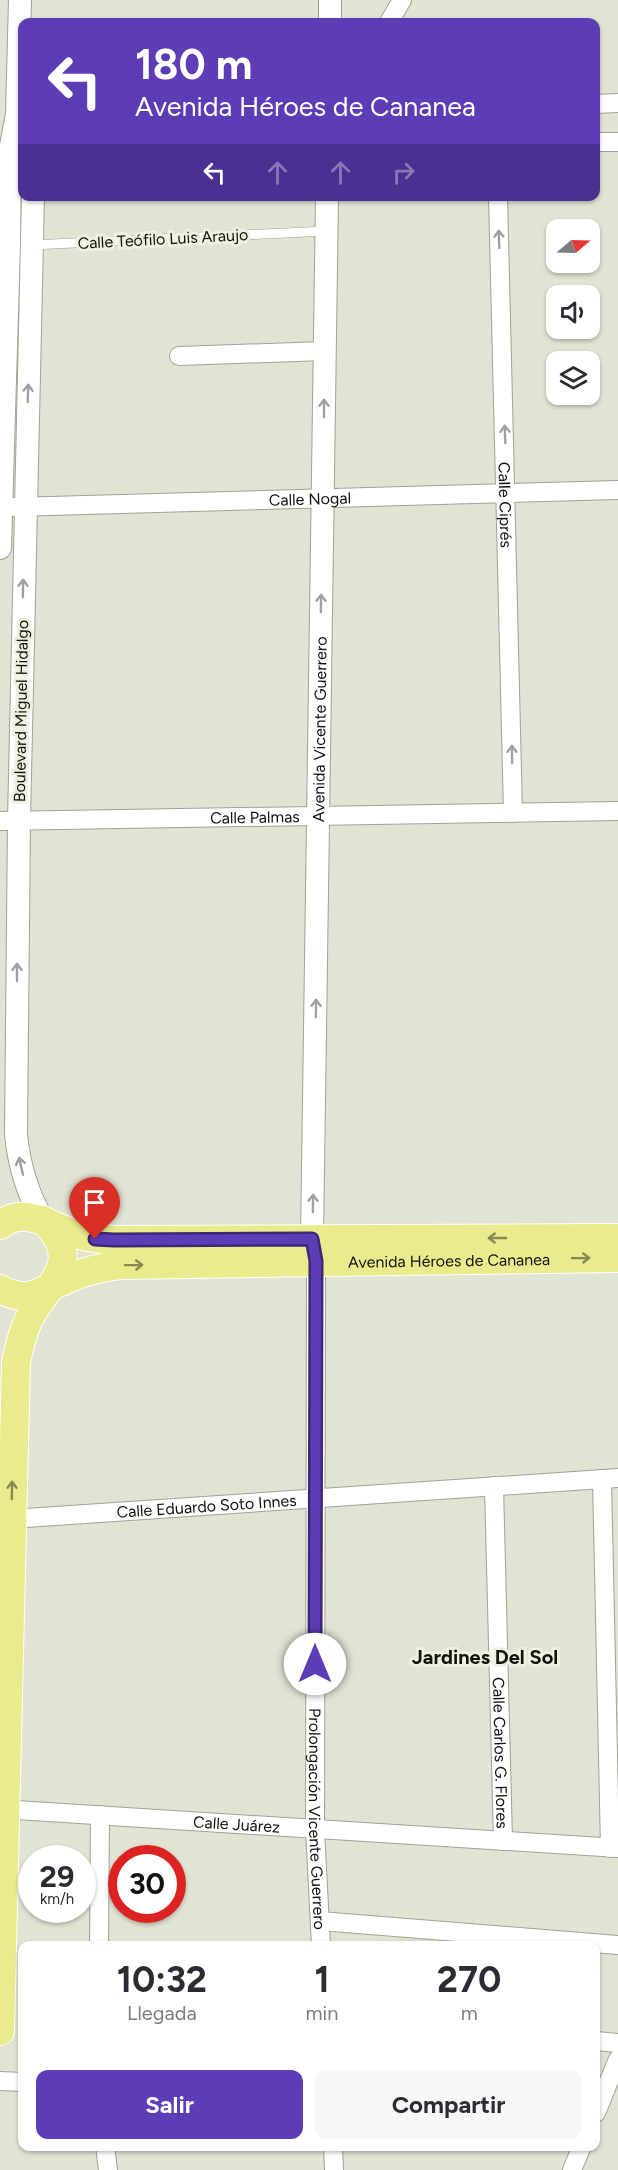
<!DOCTYPE html>
<html lang="es">
<head>
<meta charset="utf-8">
<style>
	:root { --surface:#fff; --page:#f7f7f7; --text:#2b2b33; --muted:#7c7c81; --accent:#5d3db5 }
	body { margin:0; font-family:Figtree,sans-serif; background:var(--page); color:var(--text); height:100vh; display:flex; flex-direction:column; font-size:22px; white-space:nowrap }
	* { box-sizing:border-box; margin:0 }
	p { font-size:20px; color:var(--muted) }
	.icon { flex:none; width:33px; height:33px; fill:none; stroke:currentColor; stroke-width:2; stroke-linecap:round; stroke-linejoin:round }
	.map { position:relative; flex:1; overflow:hidden }
	.sheet { position:absolute; left:18px; top:1941px; width:582px; height:210px; display:flex; flex-direction:column; background:var(--surface); border-radius:12px; box-shadow:0 2px 4px #0004 }
	.sheet>* { flex:none }
	.guide { position:absolute; left:18px; top:18px; width:582px; height:183px; border-radius:12px; box-shadow:0 2px 4px #0004; background:#5d3db5; color:#fff; overflow:hidden }
	.needle { width:39px; rotate:71deg }
	.fabs { position:absolute; left:546px; top:219px; display:grid; gap:12px }
	.fabs a { display:grid; place-items:center; width:54px; height:54px; border-radius:12px; background:var(--surface); box-shadow:0 2px 4px #0004; font-size:30px }
	.speed { position:absolute; left:18px; top:1845px; display:flex; gap:12px; font-size:30px; font-weight:700; text-align:center }
	.speed>* { display:grid; place-content:center; width:78px; height:78px; border-radius:50%; background:var(--surface); box-shadow:0 2px 4px #0004; line-height:1 }
	.speed small { font-size:15px; font-weight:400 }
	.speed .limit { border:9px solid #d22; background:#fff; color:#111 }
	.pin { position:absolute; display:grid; place-items:center; width:51px; height:51px; color:#fff; margin:-62px -26px; border-radius:50% 50% 50% 0; rotate:-45deg; box-shadow:0 0 6px #0007 }
	.pin .icon { rotate:45deg }
	.me { position:absolute; width:66px; margin:-33px; rotate:0deg; stroke-linejoin:round; filter:drop-shadow(0 0 4px #0008) }
	.turn { display:flex; align-items:center; gap:21px; height:126px; padding:0 18px; font-size:27px }
	.turn .icon { width:78px; height:78px; stroke-width:2.5 }
	.turn b { display:block; font-size:42px; line-height:51px }
	.lanes { display:flex; align-items:center; height:57px; padding:0 18px; background:#0003; justify-content:center; gap:30px; direction:ltr }
	.lanes .off { opacity:.35 }
	.eta { display:flex; justify-content:space-evenly; align-items:center; height:102px; text-align:center }
	.eta b { font-size:36px; font-weight:700; line-height:42px }
	.button { display:flex; gap:12px; margin-top:auto; padding:12px 18px }
	.button a { flex:1; height:69px; border-radius:12px; background:var(--accent); color:#fff; font-size:24px; font-weight:700; line-height:69px; text-align:center }
	.button a+a { background:var(--page); color:var(--text) }
	.map>svg:first-child { display:block }
	.lines { fill:none; stroke-linecap:round; stroke-linejoin:round }
	.service-casing { stroke:#a1a293; stroke-width:10 }
	.minor-casing { stroke:#a1a293; stroke-width:20 }
	.tertiary-casing { stroke:#a1a293; stroke-width:24 }
	.primary-casing { stroke:#fff; stroke-width:30 }
	.service { stroke:#fff; stroke-width:9 }
	.minor { stroke:#fff; stroke-width:18 }
	.tertiary { stroke:#fff; stroke-width:22 }
	.primary { stroke:#eaeb8c; stroke-width:28 }
	.oneway { stroke:#a0a09e }
	.oneway2 { stroke:#888952 }
	.route-casing { stroke:#3c2876; stroke-width:15 }
	.route { stroke:#5d3db5; stroke-width:10 }
	.labels { text-anchor:middle; dominant-baseline:central; stroke-width:6; stroke-linejoin:round; paint-order:stroke }
	.street-label { font-size:16px; fill:#11120c; stroke:#eff0e0 }
	.quarter-label { font-size:20px; font-weight:bold; fill:#11120c; stroke:#eff0e0 }
</style>
</head>
<body>
<div class="map">
<svg width="618" height="2170" viewBox="0 0 618 2170">
	<rect width="100%" height="100%" fill="#e1e3d3"/>
	<g class="lines">
		<defs>
			<path id="service" d="M32 245 327 231"/>
			<g id="minor">
				<path d="M389 22 402 0"/>
				<path d="M596 104 618 103"/>
				<path d="M596 142H618"/>
				<path id="s1" d="M498 196 513 813"/>
				<path d="M179 356 324 351"/>
				<path id="s2" d="M14 507 618 490"/>
				<path id="s3" d="M0 821 618 811"/>
				<path id="s4" d="M316 1261 315 1829 321 1946"/>
				<path d="M602 1479 610 1848"/>
				<path id="s5" d="M494 1486 503 1841"/>
				<path id="s6" d="M11 1519 618 1478"/>
				<path id="s7" d="M0 1809 618 1848"/>
				<path d="M320 1921 618 1945"/>
				<path d="M99 1946 100 1815"/>
				<path d="M596 2041 618 2043"/>
				<path d="M0 2081 22 2082"/>
				<path d="M596 2113 618 2059"/>
				<path d="M105 2146 108 2170"/>
				<path d="M333 2146 334 2170"/>
				<path d="M572 2170 582 2146"/>
			</g>
			<g id="tertiary">
				<path d="M330 22V0"/>
				<path d="M33 196 19 820 16 1134C19 1166 27 1193 43 1220"/>
				<path d="M0 548 9 246 10 151 17 114 20 0"/>
				<path id="s8" d="M315 1254 312 1239 327 196"/>
			</g>
			<g id="primary">
				<path d="M0 1225C25 1205 51 1227 76 1234 88 1238 101 1239 114 1240L618 1238"/>
				<path id="s9" d="M0 1289C31 1306 42 1289 69 1278 86 1271 102 1267 120 1265L618 1258"/>
				<path d="M0 2031 16 1362C19 1348 22 1334 28 1321 46 1284 87 1262 43 1220"/>
			</g>
		</defs>
		<!-- service casing -->
		<use href="#service" class="service-casing"/>
		<!-- minor casing -->
		<use href="#minor" class="minor-casing"/>
		<!-- tertiary casing -->
		<use href="#tertiary" class="tertiary-casing"/>
		<!-- primary casing -->
		<use href="#primary" class="primary-casing"/>
		<!-- service -->
		<use href="#service" class="service"/>
		<!-- minor -->
		<use href="#minor" class="minor"/>
		<!-- tertiary -->
		<use href="#tertiary" class="tertiary"/>
		<!-- primary -->
		<use href="#primary" class="primary"/>
	</g>
	<!-- one-way arrows -->
	<defs><path id="oneway-shaft" d="M-6 0H5M1.5-3L5.5 0L1.5 3" fill="none" stroke-width="1.6" stroke-linecap="round" stroke-linejoin="round" transform="scale(1.5)"/></defs>
	<g class="oneway">
		<use href="#oneway-shaft" transform="translate(499 239) rotate(-92)"/>
		<use href="#oneway-shaft" transform="translate(28 393) rotate(-88)"/>
		<use href="#oneway-shaft" transform="translate(324 408) rotate(-90)"/>
		<use href="#oneway-shaft" transform="translate(505 434) rotate(-92)"/>
		<use href="#oneway-shaft" transform="translate(23 588) rotate(-89)"/>
		<use href="#oneway-shaft" transform="translate(321 603) rotate(-89)"/>
		<use href="#oneway-shaft" transform="translate(512 754) rotate(-91)"/>
		<use href="#oneway-shaft" transform="translate(17 972) rotate(-90)"/>
		<use href="#oneway-shaft" transform="translate(316 1008) rotate(-89)"/>
		<use href="#oneway-shaft" transform="translate(21 1166) rotate(-103)"/>
		<use href="#oneway-shaft" transform="translate(313 1203) rotate(-89)"/>
	</g>
	<g class="oneway2">
		<use href="#oneway-shaft" transform="translate(497 1238) rotate(180)"/>
		<use href="#oneway-shaft" transform="translate(581 1258) rotate(-1)"/>
		<use href="#oneway-shaft" transform="translate(134 1265) rotate(-1)"/>
		<use href="#oneway-shaft" transform="translate(12 1490) rotate(-89)"/>
	</g>
	<g class="lines">
		<defs>
			<path id="route" d="M95 1239 114 1240 312 1239 316 1261 315 1664"/>
		</defs>
		<!-- route casing -->
		<use href="#route" class="route-casing"/>
		<!-- route -->
		<use href="#route" class="route"/>
	</g>
	<g class="labels">
		<!-- street labels -->
		<g class="street-label">
			<text transform="translate(163 239) rotate(-3)">Calle Teófilo Luis Araujo</text>
			<text stroke="none"><textPath href="#s2" startOffset="296">Calle Nogal</textPath></text>
			<text stroke="none"><textPath href="#s1" startOffset="309">Calle Ciprés</textPath></text>
			<text transform="translate(21 711) rotate(-89)">Boulevard Miguel Hidalgo</text>
			<text stroke="none"><textPath href="#s8" startOffset="525">Avenida Vicente Guerrero</textPath></text>
			<text stroke="none"><textPath href="#s3" startOffset="255">Calle Palmas</textPath></text>
			<text stroke="none"><textPath href="#s9" startOffset="456">Avenida Héroes de Cananea</textPath></text>
			<text stroke="none"><textPath href="#s6" startOffset="196">Calle Eduardo Soto Innes</textPath></text>
			<text stroke="none"><textPath href="#s5" startOffset="267">Calle Carlos G. Flores</textPath></text>
			<text stroke="none"><textPath href="#s4" startOffset="558">Prolongación Vicente Guerrero</textPath></text>
			<text stroke="none"><textPath href="#s7" startOffset="237">Calle Juárez</textPath></text>
		</g>
		<!-- quarter labels -->
		<g class="quarter-label">
			<text x="485" y="1657">Jardines Del Sol</text>
		</g>
	</g>
</svg>
<div class="fabs">
<a><svg class="needle" viewBox="-14 -14 28 28"><path d="M0-13l5 13h-10z" fill="#e53935"/><path d="M0 13l5-13h-10z" fill="#7c7c81"/></svg></a>
<a><svg class="icon" aria-label="sound" viewBox="0 0 24 24"><path d="M4 9h4l5-4v14l-5-4H4zM17 9q2 3 0 6"/></svg></a>
<a><svg class="icon" aria-label="layers" viewBox="0 0 24 24"><path d="M12 4l9 5-9 5-9-5zM3 14l9 5 9-5"/></svg></a>
</div>
<div class="speed"><div>29<small>km/h</small></div><div class="limit">30</div></div>
<div class="pin" style="left:95px;top:1239px;background:#d93025"><svg class="icon" aria-label="arrive" viewBox="0 0 24 24"><path d="M6 21V4h12l-3 4 3 4H6"/></svg></div>
<svg class="me" style="left:315px;top:1664px" viewBox="-20 -20 40 40"><circle r="19" fill="#fff"/><path d="M0-13L10 11 0 6-10 11z" fill="#5d3db5"/></svg>
<div class="guide">
<div class="turn"><svg class="icon" aria-label="left" viewBox="0 0 24 24"><path d="M17 20v-9H6M10 6l-5 5 5 5"/></svg><div><b>180 m</b>Avenida Héroes de Cananea</div></div>
<div class="lanes"><svg class="icon" aria-label="left" viewBox="0 0 24 24"><path d="M17 20v-9H6M10 6l-5 5 5 5"/></svg><svg class="icon off" aria-label="ahead" viewBox="0 0 24 24"><path d="M12 20V5M6 11l6-6 6 6"/></svg><svg class="icon off" aria-label="ahead" viewBox="0 0 24 24"><path d="M12 20V5M6 11l6-6 6 6"/></svg><svg class="icon off" aria-label="right" viewBox="0 0 24 24"><path d="M7 20v-9h11M14 6l5 5-5 5"/></svg></div>
</div>
<section class="sheet">
<div class="eta">
<div><b>10:32</b><p>Llegada</p></div>
<div><b>1</b><p>min</p></div>
<div><b>270</b><p>m</p></div>
</div>
<div class="button"><a>Salir</a><a>Compartir</a></div>
</section>
</div>
</body>
</html>
